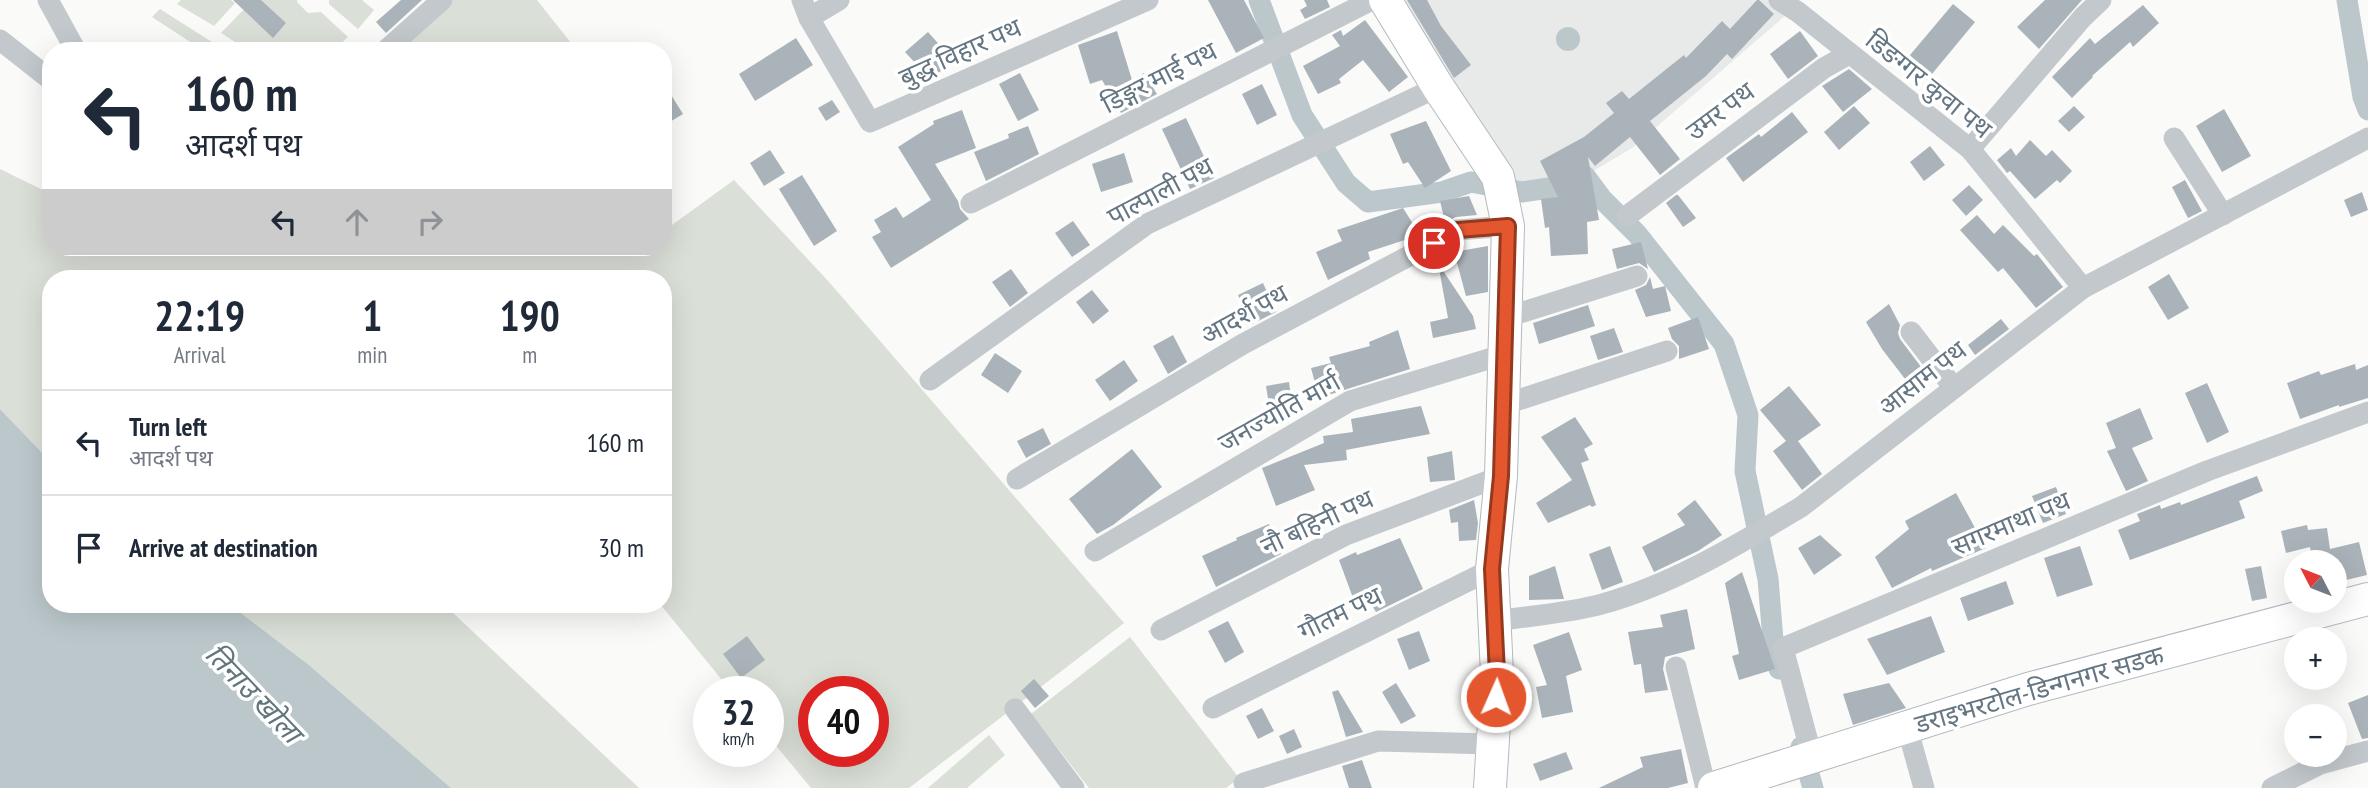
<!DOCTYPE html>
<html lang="en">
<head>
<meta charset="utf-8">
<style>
	:root { --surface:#fff; --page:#f6f6f7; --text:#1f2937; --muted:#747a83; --line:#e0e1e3 }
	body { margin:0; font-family:"PT Sans Narrow","Noto Sans Devanagari",sans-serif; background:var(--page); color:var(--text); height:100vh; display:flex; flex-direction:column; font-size:26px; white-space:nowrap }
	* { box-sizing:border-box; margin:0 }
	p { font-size:23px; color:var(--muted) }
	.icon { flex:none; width:38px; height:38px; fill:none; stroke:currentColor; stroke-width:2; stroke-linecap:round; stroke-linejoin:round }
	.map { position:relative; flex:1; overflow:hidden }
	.details { position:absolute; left:42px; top:270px; width:630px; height:343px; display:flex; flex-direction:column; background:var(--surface); border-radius:28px; box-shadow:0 7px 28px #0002 }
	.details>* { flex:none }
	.guide { position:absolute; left:42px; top:42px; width:630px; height:214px; border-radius:28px; box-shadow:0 7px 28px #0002; background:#fff; color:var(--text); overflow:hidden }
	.needle { width:46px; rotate:312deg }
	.fabs { position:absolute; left:2284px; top:550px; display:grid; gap:14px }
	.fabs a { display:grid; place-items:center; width:63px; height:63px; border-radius:50%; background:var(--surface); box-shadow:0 7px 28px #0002; font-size:35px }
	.speed { position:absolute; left:693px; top:676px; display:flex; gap:14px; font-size:35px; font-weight:700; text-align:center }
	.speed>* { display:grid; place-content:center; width:91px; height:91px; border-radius:50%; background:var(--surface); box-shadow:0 7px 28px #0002; line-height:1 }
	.speed small { font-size:18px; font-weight:400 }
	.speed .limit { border:10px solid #d22; background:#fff; color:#111 }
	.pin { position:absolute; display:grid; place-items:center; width:60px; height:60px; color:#fff; margin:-30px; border:4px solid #fff; border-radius:50%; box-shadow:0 2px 7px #0007 }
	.me { position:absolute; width:77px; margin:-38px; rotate:2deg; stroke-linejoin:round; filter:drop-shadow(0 0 5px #0008) }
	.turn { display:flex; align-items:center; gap:24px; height:147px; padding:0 28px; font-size:32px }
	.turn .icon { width:91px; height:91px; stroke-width:2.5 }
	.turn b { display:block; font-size:49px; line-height:60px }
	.lanes { display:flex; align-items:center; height:66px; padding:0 28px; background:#0003; justify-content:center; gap:35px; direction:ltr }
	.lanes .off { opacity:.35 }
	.eta { display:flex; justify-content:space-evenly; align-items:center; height:119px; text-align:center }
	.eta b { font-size:42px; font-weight:600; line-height:49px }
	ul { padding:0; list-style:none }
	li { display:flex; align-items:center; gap:21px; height:105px; padding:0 28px; border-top:2px solid var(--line) }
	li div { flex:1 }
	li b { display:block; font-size:26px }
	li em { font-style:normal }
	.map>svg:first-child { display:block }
	.built { fill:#e8e9e9 }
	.green { fill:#dadfd7; fill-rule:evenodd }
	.water { fill:#bbc7cb }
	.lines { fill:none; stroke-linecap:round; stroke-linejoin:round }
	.canal { stroke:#bbc7cb; stroke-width:21 }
	.building { fill:#aab3b9 }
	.secondary-casing { stroke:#b3babf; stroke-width:34 }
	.street { stroke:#c3c8cc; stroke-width:21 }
	.secondary { stroke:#fff; stroke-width:32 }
	.route-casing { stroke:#94391e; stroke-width:18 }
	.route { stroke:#e4572e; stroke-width:12 }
	.labels { text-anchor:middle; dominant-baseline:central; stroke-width:7; stroke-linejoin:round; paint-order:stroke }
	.street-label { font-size:26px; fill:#657683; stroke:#fff }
	.water-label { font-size:28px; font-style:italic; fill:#60757c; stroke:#fff }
</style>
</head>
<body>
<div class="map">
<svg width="2368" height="788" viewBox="0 0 2368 788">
	<rect width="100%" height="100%" fill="#fafaf8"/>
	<!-- built -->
	<path class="built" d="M1386 0H1779L1793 9 1632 148 1585 176 1556 187 1522 192Z"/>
	<!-- green -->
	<g class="green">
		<path d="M181 0H231L235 3 214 26 177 4Z"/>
		<path d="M262 0H297V2L308 13 321 12 348 37 333 51H249L221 33 251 2 257 6Z"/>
		<path d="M329 0H362L374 10 358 29 329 4Z"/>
		<path d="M453 0H537L575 48 572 51H390Z"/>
		<path d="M160 9 226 51H204L152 17Z"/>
		<path d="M0 169 51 194V247H663V216L672 225 734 180 829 282 1124 623 909 788H811L768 736V691H731L660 604H663V278H51V462L0 409ZM814 691H873V751H814Z"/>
		<path d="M229 604H457L451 611 639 788H451L309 665Z"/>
		<path d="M1130 637 1239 778 1226 788H1089L1031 714Z"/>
		<path d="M989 735 1005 755 967 788H928Z"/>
	</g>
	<!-- water -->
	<g class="water">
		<circle cx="1568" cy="39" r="12"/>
		<path d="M0 409 51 462V604H229L309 665 451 788H0Z"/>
	</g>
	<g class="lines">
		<!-- canal -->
		<g class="canal">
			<path d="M1259 0 1302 115 1346 183 1368 202 1442 192 1471 182 1522 192 1556 187 1585 176 1602 199 1637 234 1724 344 1748 415 1745 471 1768 579 1773 640 1779 669"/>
			<path d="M2347 0 2363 97 2368 110"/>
			<path d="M1801 747 1813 788"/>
		</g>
	</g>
	<!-- building -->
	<g class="building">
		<path d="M233 0H261L286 23 273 38Z"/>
		<path d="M401 0H422L386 33 376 22Z"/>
		<path d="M1208 0H1244L1264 38 1236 53Z"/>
		<path d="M1304 0H1327L1330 7 1305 19 1300 10 1307 6Z"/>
		<path d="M1407 0H1427L1441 26 1471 65 1454 78Z"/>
		<path d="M1757 0H1759L1774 14 1732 59 1727 54 1706 76 1650 121 1680 159 1660 175 1630 137 1595 166 1588 157 1599 220 1587 222 1588 254 1551 256 1549 227 1545 228 1541 199 1558 197 1540 161 1584 137 1614 113 1606 103 1622 91 1629 99 1684 55 1686 58 1722 21 1730 29Z"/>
		<path d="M2045 0H2082L2039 49 2017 27Z"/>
		<path d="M1953 4 1975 22 1927 80 1905 61Z"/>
		<path d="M2143 5 2159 23 2133 47 2130 42 2092 76 2093 77 2072 98 2052 77 2090 38 2095 44Z"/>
		<path d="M1365 20 1408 77 1389 92 1363 60 1339 79 1341 83 1318 94 1303 66 1340 46 1332 35 1341 30 1343 36Z"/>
		<path d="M1117 31 1132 80 1144 73 1157 94 1121 113 1102 80 1090 84 1078 45Z"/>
		<path d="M1800 31 1818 56 1788 79 1770 54Z"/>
		<path d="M928 32 953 60 931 80 905 52Z"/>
		<path d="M796 38 813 65 755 101 739 74Z"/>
		<path d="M1849 69 1872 89 1843 112 1822 86Z"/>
		<path d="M1020 73 1039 110 1018 121 999 84Z"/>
		<path d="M663 82 683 114 663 126Z"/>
		<path d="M1262 84 1277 115 1257 125 1242 94Z"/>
		<path d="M832 100 840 112 826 121 818 108Z"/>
		<path d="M1854 106 1870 123 1839 150 1824 132Z"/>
		<path d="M2074 106 2085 117 2069 132 2058 121Z"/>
		<path d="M2224 109 2251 156 2222 172 2196 126Z"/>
		<path d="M962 110 976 148 935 164 958 201 960 209 969 219 891 268 872 237 881 232 874 220 896 207 903 218 931 200 898 147 934 124 933 121Z"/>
		<path d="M1792 112 1808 132 1743 182 1726 158 1759 134 1761 137Z"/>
		<path d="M1186 118 1214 178 1190 189 1162 129Z"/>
		<path d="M1426 121 1451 171 1425 188 1408 162 1403 164 1390 134Z"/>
		<path d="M1028 126 1039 154 986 181 974 152 1009 138 1008 134Z"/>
		<path d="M2030 140 2046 156 2052 150 2072 171 2060 183 2057 180 2035 199 2010 171 2007 173 1997 160 2011 148 2016 156Z"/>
		<path d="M1930 146 1945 165 1924 181 1910 162Z"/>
		<path d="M770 150 785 173 764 186 750 163Z"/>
		<path d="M1124 153 1133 182 1101 192 1092 164Z"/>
		<path d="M802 175 837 231 814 246 779 189Z"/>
		<path d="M2185 180 2202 211 2188 218 2172 187Z"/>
		<path d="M1969 185 1983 200 1966 216 1952 200Z"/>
		<path d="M2362 192 2368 210 2351 217 2344 200Z"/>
		<path d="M1676 195H1678L1696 218 1683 227 1666 203Z"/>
		<path d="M1469 196 1477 215 1456 217 1445 222 1440 201Z"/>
		<path d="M1403 208 1420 235 1368 252 1370 259 1328 280 1316 252 1342 241 1337 230Z"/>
		<path d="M1977 215 1994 234 2003 225 2034 256 2037 254 2063 287 2036 308 2003 268 1998 272 1960 230Z"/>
		<path d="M1073 221 1090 245 1072 257 1055 233Z"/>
		<path d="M1641 242 1648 269 1639 263 1617 269 1612 249Z"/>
		<path d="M1488 246V292L1466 296 1454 252Z"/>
		<path d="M1438 263 1473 316 1476 329 1433 338 1430 322 1448 318Z"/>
		<path d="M1011 269 1028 293 1010 307 992 282Z"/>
		<path d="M2169 274 2189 308 2168 320 2148 287Z"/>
		<path d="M1650 277 1653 289 1665 286 1671 311 1646 317 1635 290 1646 285Z"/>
		<path d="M1263 283 1276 312 1252 324 1238 295Z"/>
		<path d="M1092 290 1109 311 1093 324 1076 302Z"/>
		<path d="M1889 304 1900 325 1898 333 1900 339 1928 376 1912 388 1882 349 1866 322Z"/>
		<path d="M1588 305 1595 326 1539 344 1533 323Z"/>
		<path d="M1698 317 1709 349 1679 359V346L1672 339 1668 328Z"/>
		<path d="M2001 319 2009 329 1975 355 1968 345Z"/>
		<path d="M1614 328 1623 352 1598 360 1590 336Z"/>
		<path d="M1398 330 1410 369 1319 398 1311 368 1331 363 1329 357 1370 346 1369 342Z"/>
		<path d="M1173 335 1187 362 1168 374 1153 346Z"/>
		<path d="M995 353 1022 371 1008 393 981 375Z"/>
		<path d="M1124 360 1138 381 1110 401 1095 380Z"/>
		<path d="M2355 364 2356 370 2368 365V398L2339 407V405L2300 419 2287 383 2319 371 2321 375Z"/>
		<path d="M1289 382 1292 405 1270 411 1266 386Z"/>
		<path d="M2207 383 2229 432 2207 443 2185 393Z"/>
		<path d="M1789 386 1821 425 1798 441 1822 474 1802 490 1773 451 1786 441 1760 410Z"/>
		<path d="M1421 406 1430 434 1346 450 1347 460 1304 465 1315 490 1276 506 1262 468 1324 443 1323 436 1353 432 1351 419Z"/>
		<path d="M2140 408 2153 439 2132 448 2148 481 2126 491 2107 451 2116 448 2106 423Z"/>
		<path d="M1575 417 1593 444 1584 449 1589 460 1581 463 1596 505 1592 507 1590 505 1548 523 1536 503 1572 480 1541 437Z"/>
		<path d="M1043 428 1051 444 1026 458 1017 441Z"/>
		<path d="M1132 449 1162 487 1113 525 1097 534 1069 499Z"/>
		<path d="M1452 451 1455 480 1430 482 1427 457Z"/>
		<path d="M2257 476 2263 491 2239 501 2245 518 2130 560 2118 530 2140 521 2137 514 2160 505 2161 509 2180 502 2181 505Z"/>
		<path d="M2056 487 2066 514 2043 523 2032 496Z"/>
		<path d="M1956 493 1986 548 1932 571 1931 568 1892 588 1875 557 1909 529 1905 521Z"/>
		<path d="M1474 500 1478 523 1476 540 1459 541 1458 522 1451 523 1449 510Z"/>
		<path d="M1695 500 1722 535 1698 551 1654 572 1642 547 1685 525 1677 514Z"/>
		<path d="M1269 524 1281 554 1216 587 1202 556 1237 540 1236 538Z"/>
		<path d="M2307 525 2308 530 2327 528 2330 549 2359 542 2367 575 2334 583V562H2304V556L2311 554 2310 547 2286 553 2281 531Z"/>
		<path d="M1820 535 1842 555 1814 575 1798 548Z"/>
		<path d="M1400 538 1423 589 1376 612 1371 604 1356 606 1339 560 1356 552 1357 555Z"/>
		<path d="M1610 546 1623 582 1602 590 1589 554Z"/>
		<path d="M2080 546 2093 585 2057 597 2044 558Z"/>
		<path d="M1555 566 1564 599 1529 600V576Z"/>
		<path d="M2261 566 2267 598 2252 601 2245 569Z"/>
		<path d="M1742 572 1775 669 1739 680 1732 656 1739 654 1725 583Z"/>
		<path d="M2006 581 2014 604 1968 621 1960 598Z"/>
		<path d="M1687 609 1695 649 1665 657 1663 669 1668 690 1645 693 1641 664 1634 665 1628 632 1663 627 1660 615Z"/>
		<path d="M1931 616 1945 652 1887 675 1867 639Z"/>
		<path d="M1228 621 1244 652 1225 663 1208 631Z"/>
		<path d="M1419 631 1430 661 1409 670 1397 639Z"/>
		<path d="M1569 632 1582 670 1566 676 1573 712 1542 718 1536 687 1547 685 1533 645Z"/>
		<path d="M747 636 765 660 741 678 723 654Z"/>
		<path d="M1034 679 1049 696 1035 708 1021 691Z"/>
		<path d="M1396 683 1416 716 1401 724 1382 692Z"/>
		<path d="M1889 683 1906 708 1853 725 1843 694Z"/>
		<path d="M1338 690 1363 732 1346 737 1332 692Z"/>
		<path d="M2368 695V738L2362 739 2348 703Z"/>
		<path d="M1262 708 1274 731 1258 739 1246 716Z"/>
		<path d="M1294 729 1302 747 1287 754 1279 736Z"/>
		<path d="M1681 749 1688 783 1668 788H1599L1643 767 1640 757Z"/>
		<path d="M1566 752 1573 769 1540 781 1533 764Z"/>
		<path d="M1362 760 1372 788H1349L1342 766Z"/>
	</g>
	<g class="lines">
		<defs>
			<g id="secondary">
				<path d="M1385 0 1438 87 1498 177 1508 226 1501 476 1492 569 1497 674 1490 788"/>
				<path d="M1714 788 2028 689 2368 599"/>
			</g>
		</defs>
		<!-- secondary casing -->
		<use href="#secondary" class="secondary-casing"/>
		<!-- street -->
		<g class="street">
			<path d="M48 0 76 51"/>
			<path d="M802 0 809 18 870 122 1148 0"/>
			<path d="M1779 0 1798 12 1970 149 2083 288"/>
			<path d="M809 18 839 0"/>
			<path d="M0 40 51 80"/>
			<path d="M385 51 442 0"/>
			<path d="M2174 138 2223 215"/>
			<path d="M1970 149 2083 17 2101 0"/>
			<path d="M971 203 1372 0"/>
			<path d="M1627 216 1824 68 1849 54"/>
			<path d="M1504 318 1637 276"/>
			<path d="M1911 332 1954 388"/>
			<path d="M930 380 1147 224 1438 87"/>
			<path d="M1503 405 1667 351"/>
			<path d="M1017 479 1243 344 1458 230 1508 226"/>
			<path d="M1095 551 1350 401 1505 354"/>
			<path d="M1495 621C1529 616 1570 613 1602 604 1674 584 1737 545 1801 507L2083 288 2368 138"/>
			<path d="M1161 630 1346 535 1501 476"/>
			<path d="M1676 667 1706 788"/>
			<path d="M1213 708 1492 569"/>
			<path d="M1015 709 1074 788"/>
			<path d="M1907 727 1924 788"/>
			<path d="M1812 757 1783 648 2207 471 2368 412"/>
			<path d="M1244 783 1378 741 1492 744"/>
			<path d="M2272 788 2320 764 2368 751"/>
		</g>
		<!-- secondary -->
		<use href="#secondary" class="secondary"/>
	</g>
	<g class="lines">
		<defs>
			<path id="route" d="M1434 243 1458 230 1508 226 1501 476 1492 569 1497 674 1496 697"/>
		</defs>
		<!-- route casing -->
		<use href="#route" class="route-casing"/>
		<!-- route -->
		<use href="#route" class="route"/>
	</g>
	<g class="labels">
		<!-- street labels -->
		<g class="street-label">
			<text transform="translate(960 52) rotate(-24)">बुद्ध विहार पथ</text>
			<text transform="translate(1159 77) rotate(-27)">डिङ्गर माई पथ</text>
			<text transform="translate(1929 84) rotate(39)">डिङग्गर कुवा पथ</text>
			<text transform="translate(1720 111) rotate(-37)">उमर पथ</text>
			<text transform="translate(1160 191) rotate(-28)">पाल्पाली पथ</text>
			<text transform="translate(1244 314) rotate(-29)">आदर्श पथ</text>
			<text transform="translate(1922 378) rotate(-38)">आसाम पथ</text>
			<text transform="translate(1279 412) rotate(-29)">जनज्योति मार्ग</text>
			<text transform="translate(1317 522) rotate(-25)">नौ बहिनी पथ</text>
			<text transform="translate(2011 523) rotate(-23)">सगरमाथा पथ</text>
			<text transform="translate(1340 613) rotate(-26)">गौतम पथ</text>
			<text transform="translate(2039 689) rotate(-16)">डराइभरटोल-डिन्गनगर सडक</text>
		</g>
		<!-- water labels -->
		<g class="water-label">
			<text transform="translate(254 693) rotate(46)">तिनाउ खोला</text>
		</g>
	</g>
</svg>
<div class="fabs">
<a><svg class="needle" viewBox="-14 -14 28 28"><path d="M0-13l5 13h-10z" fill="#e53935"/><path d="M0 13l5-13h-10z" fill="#747a83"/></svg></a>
<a>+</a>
<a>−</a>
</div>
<div class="speed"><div>32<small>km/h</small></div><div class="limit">40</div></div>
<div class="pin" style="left:1434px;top:243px;background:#d93025"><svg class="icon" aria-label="arrive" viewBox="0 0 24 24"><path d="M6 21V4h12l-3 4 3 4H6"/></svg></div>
<svg class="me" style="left:1496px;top:697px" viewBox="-20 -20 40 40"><circle r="17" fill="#e4572e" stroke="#fff" stroke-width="3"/><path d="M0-11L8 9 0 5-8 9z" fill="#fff"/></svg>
<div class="guide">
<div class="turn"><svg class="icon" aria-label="left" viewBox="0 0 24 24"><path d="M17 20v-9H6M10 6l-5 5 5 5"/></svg><div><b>160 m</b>आदर्श पथ</div></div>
<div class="lanes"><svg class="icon" aria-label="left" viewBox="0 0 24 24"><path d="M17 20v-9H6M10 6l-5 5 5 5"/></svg><svg class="icon off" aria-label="ahead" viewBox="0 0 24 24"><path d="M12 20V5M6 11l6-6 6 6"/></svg><svg class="icon off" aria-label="right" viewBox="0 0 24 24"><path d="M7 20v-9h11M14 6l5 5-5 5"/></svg></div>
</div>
<section class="details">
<div class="eta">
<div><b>22:19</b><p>Arrival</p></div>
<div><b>1</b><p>min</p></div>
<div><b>190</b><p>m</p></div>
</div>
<ul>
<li><svg class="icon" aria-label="left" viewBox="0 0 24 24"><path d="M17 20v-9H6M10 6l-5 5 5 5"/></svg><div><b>Turn left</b><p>आदर्श पथ</p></div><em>160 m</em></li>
<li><svg class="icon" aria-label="arrive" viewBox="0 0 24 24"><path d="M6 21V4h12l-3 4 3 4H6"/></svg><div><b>Arrive at destination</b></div><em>30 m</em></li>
</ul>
</section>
</div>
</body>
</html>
